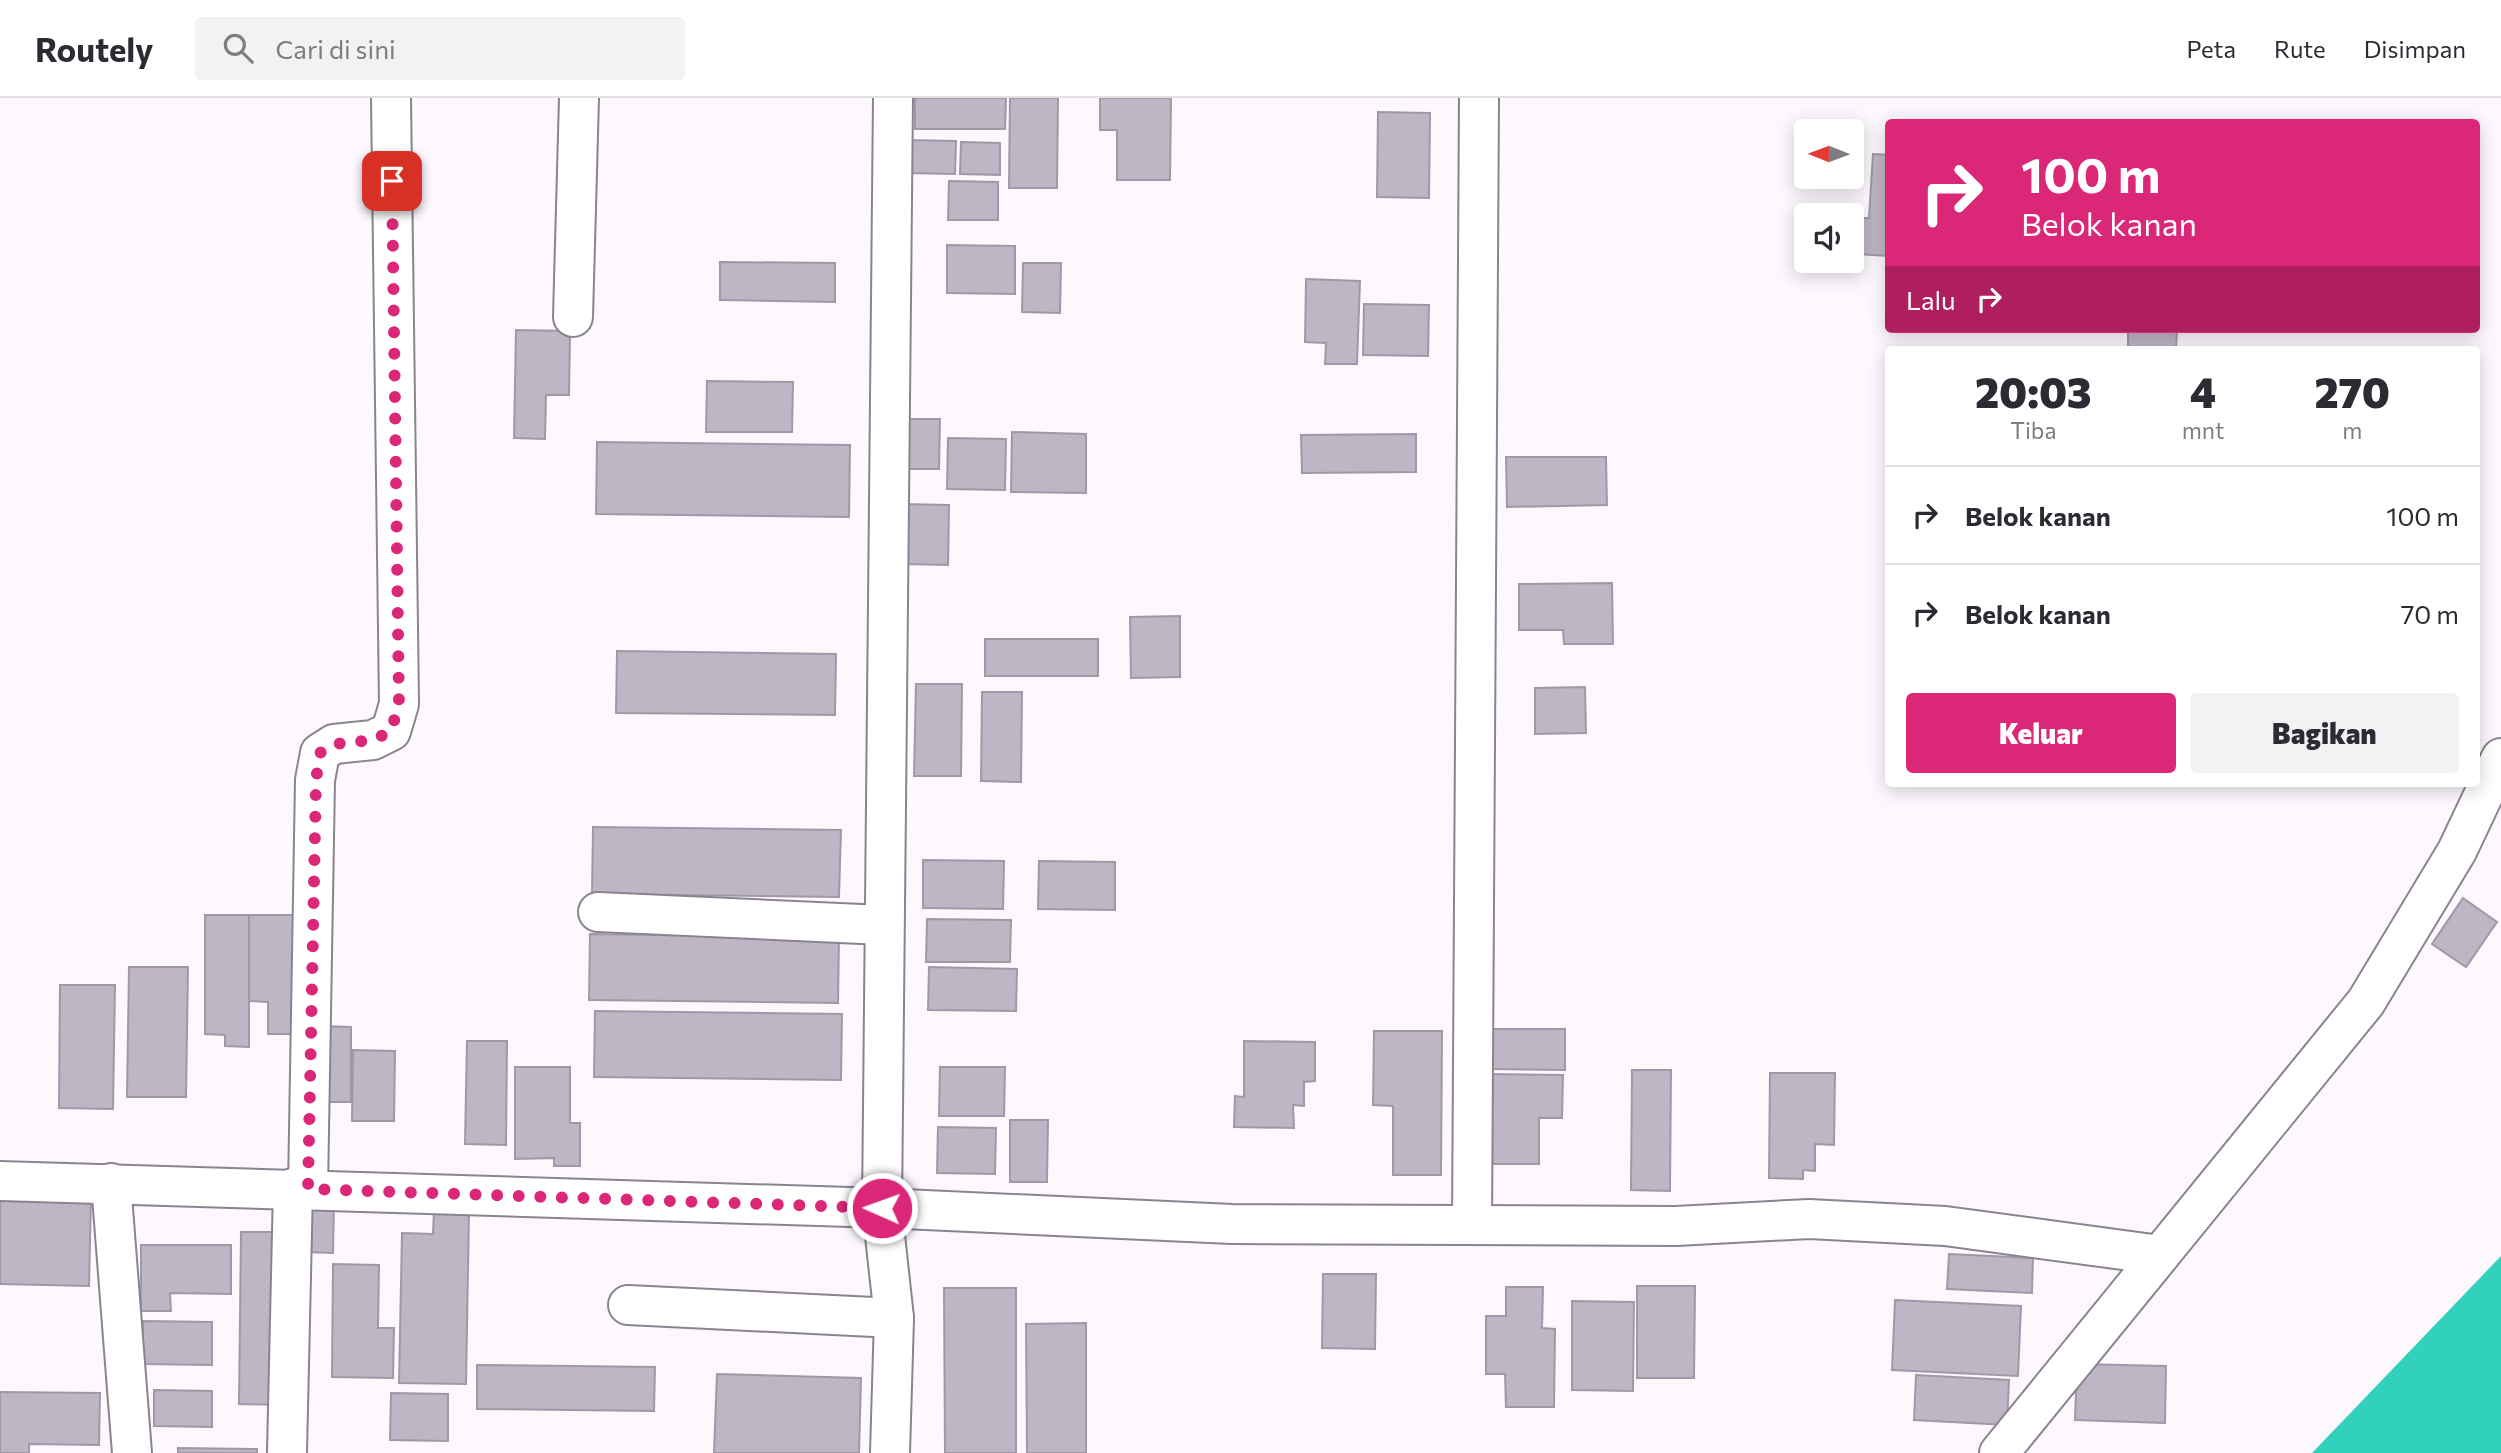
<!DOCTYPE html>
<html lang="id">
<head>
<meta charset="utf-8">
<style>
	:root { --surface:#fff; --page:#f2f2f3; --text:#2b2b33; --muted:#7c7c81; --line:#e1e1e2; --accent:#db2777 }
	body { margin:0; font-family:Commissioner,sans-serif; background:var(--page); color:var(--text); height:100vh; display:flex; flex-direction:column; font-size:26px; white-space:nowrap }
	* { box-sizing:border-box; margin:0 }
	p { font-size:23px; color:var(--muted) }
	.icon { flex:none; width:38px; height:38px; fill:none; stroke:currentColor; stroke-width:2; stroke-linecap:round; stroke-linejoin:round }
	.map { position:relative; flex:1; overflow:hidden }
	.sheet { position:absolute; left:1885px; top:248px; width:595px; height:441px; display:flex; flex-direction:column; background:var(--surface); border-radius:7px; box-shadow:0 4px 18px #0003 }
	.sheet>* { flex:none }
	.banner { position:absolute; left:1885px; top:21px; width:595px; height:214px; border-radius:7px; box-shadow:0 4px 18px #0003; background:#db2777; color:#fff; overflow:hidden }
	.needle { width:46px; rotate:271deg }
	.buttons { position:absolute; left:1794px; top:21px; display:grid; gap:14px }
	.buttons a { display:grid; place-items:center; width:70px; height:70px; border-radius:7px; background:var(--surface); box-shadow:0 4px 18px #0003; font-size:35px }
	.pin { position:absolute; display:grid; place-items:center; width:60px; height:60px; color:#fff; margin:-30px; border-radius:14px; box-shadow:0 4px 10px #0006 }
	.me { position:absolute; width:77px; margin:-38px; rotate:272deg; stroke-linejoin:round; filter:drop-shadow(0 0 5px #0008) }
	.turn { display:flex; align-items:center; gap:24px; height:147px; padding:0 21px; font-size:32px }
	.turn .icon { width:91px; height:91px; stroke-width:2.5 }
	.turn b { display:block; font-size:49px; line-height:60px }
	.then { display:flex; align-items:center; height:66px; padding:0 21px; background:#0003; gap:14px; font-size:26px }
	.eta { display:flex; justify-content:space-evenly; align-items:center; height:119px; text-align:center }
	.eta b { font-size:42px; font-weight:800; line-height:49px }
	.primary-button { display:flex; gap:14px; margin-top:auto; padding:14px 21px }
	.primary-button a { flex:1; height:80px; border-radius:7px; background:var(--accent); color:#fff; font-size:28px; font-weight:800; line-height:80px; text-align:center }
	.primary-button a+a { background:var(--page); color:var(--text) }
	ul { padding:0; list-style:none }
	li { display:flex; align-items:center; gap:21px; height:98px; padding:0 21px; border-top:2px solid var(--line) }
	li div { flex:1 }
	li b { display:block; font-size:26px }
	li em { font-style:normal }
	header { display:flex; align-items:center; gap:42px; box-sizing:border-box; height:98px; padding:0 35px; background:var(--surface); border-bottom:2px solid var(--line) }
	header strong { font-size:33px }
	nav { display:flex; gap:38px; margin-inline-start:auto; font-size:24px }
	.search { width:490px; height:63px; background:var(--page); display:flex; align-items:center; gap:18px; box-sizing:border-box; padding:0 24px; border-radius:7px; color:var(--muted); font-size:26px }
	.map>svg:first-child { display:block }
	.water { fill:#32d1bb }
	.building { fill:#bfb6c5; stroke:#a098a6; stroke-width:2 }
	.lines { fill:none; stroke-linecap:round; stroke-linejoin:round }
	.minor-casing { stroke:#8b8390; stroke-width:42 }
	.minor { stroke:#fff; stroke-width:38 }
	.route { stroke:#db2777; stroke-width:12; stroke-dasharray:0 21.6 }
</style>
</head>
<body>
<header>
<strong>Routely</strong>
<div class="search"><svg class="icon" aria-label="search" viewBox="0 0 24 24"><circle cx="10" cy="10" r="6"/><path d="M15 15l6 6"/></svg>Cari di sini</div>
<nav><a>Peta</a><a>Rute</a><a>Disimpan</a></nav>
</header>
<div class="map">
<svg width="2501" height="1355" viewBox="0 0 2501 1355">
	<rect width="100%" height="100%" fill="#fcf8fe"/>
	<!-- water -->
	<path class="water" d="M2501 1158V1355H2312Z"/>
	<!-- building -->
	<g class="building">
		<path d="M915 0H1006L1005 31H915Z"/>
		<path d="M1010 0H1058L1057 90H1009Z"/>
		<path d="M1100 0H1171L1170 82H1117V32H1100Z"/>
		<path d="M1378 14 1430 15 1429 100 1377 99Z"/>
		<path d="M2476 41H2479L2476 108Z"/>
		<path d="M907 42 956 43 955 76 907 75Z"/>
		<path d="M961 44 1000 45V77L960 76Z"/>
		<path d="M1873 56 1888 57V158L1857 156 1858 120H1869Z"/>
		<path d="M949 83 998 84V122H948Z"/>
		<path d="M947 147 1015 148V196L947 195Z"/>
		<path d="M720 164 835 165V204L720 202Z"/>
		<path d="M1023 165H1061L1060 215 1022 214Z"/>
		<path d="M1306 181 1360 183 1357 266H1325L1326 245 1305 244Z"/>
		<path d="M1364 206 1429 207 1428 258 1363 257Z"/>
		<path d="M2128 231H2177L2176 252 2128 250Z"/>
		<path d="M516 232 570 233 569 297H546L545 341 514 340Z"/>
		<path d="M707 283 793 284 792 334H706Z"/>
		<path d="M905 321H940L939 371H904Z"/>
		<path d="M1012 334 1086 336V395L1011 394Z"/>
		<path d="M1416 336V374L1302 375 1301 337Z"/>
		<path d="M948 340 1006 341 1005 392 947 391Z"/>
		<path d="M597 344 850 347 849 419 596 416Z"/>
		<path d="M1506 359H1606L1607 407 1507 409Z"/>
		<path d="M902 406 949 407 948 467 901 466Z"/>
		<path d="M1612 485 1613 546H1564L1563 532H1519V486Z"/>
		<path d="M1180 518V579L1131 580 1130 519Z"/>
		<rect x="985" y="541" width="113" height="37"/>
		<path d="M617 553 836 556 835 617 616 615Z"/>
		<path d="M916 586H962L961 678H914Z"/>
		<path d="M1585 589 1586 635 1535 636V590Z"/>
		<path d="M982 594H1022L1021 684 981 683Z"/>
		<path d="M593 729 841 732 839 799 592 796Z"/>
		<path d="M923 762 1004 763 1003 811 923 810Z"/>
		<path d="M1039 763 1115 764V812L1038 811Z"/>
		<path d="M2463 800 2497 824 2466 869 2432 846Z"/>
		<path d="M205 817H249V949L225 948V937L205 936Z"/>
		<path d="M249 817H300L299 936H268V904L249 903Z"/>
		<path d="M927 821 1011 822 1010 864H926Z"/>
		<path d="M590 836 839 840 838 905 589 902Z"/>
		<path d="M129 869H188L186 999H127Z"/>
		<path d="M929 869 1017 871 1016 913 928 912Z"/>
		<path d="M60 887H115L113 1011 59 1010Z"/>
		<path d="M595 913 842 916 841 982 594 979Z"/>
		<path d="M320 928 351 929V1004H320Z"/>
		<path d="M1488 931H1565V972L1488 971Z"/>
		<path d="M1374 933H1442L1441 1077H1393V1008L1373 1007Z"/>
		<path d="M467 943H507L506 1047 465 1046Z"/>
		<path d="M1244 943 1315 944V983L1304 984V1008L1293 1007 1294 1030 1234 1029 1235 998 1244 999Z"/>
		<path d="M353 952 395 953 394 1023H352Z"/>
		<path d="M515 969H570V1025H580V1068H554V1060L515 1061Z"/>
		<path d="M940 969H1005L1004 1018H939Z"/>
		<path d="M1632 972H1671L1670 1093 1631 1092Z"/>
		<path d="M1770 975H1835L1834 1047 1815 1046V1073L1803 1072V1081L1769 1080Z"/>
		<path d="M1490 976 1563 977 1562 1020H1539V1066H1490Z"/>
		<path d="M1010 1022H1048L1047 1084H1010Z"/>
		<path d="M938 1029 996 1030 995 1076 937 1075Z"/>
		<path d="M0 1100 91 1101 89 1188 0 1186Z"/>
		<path d="M305 1105H334L333 1155 304 1154Z"/>
		<path d="M434 1113H469L466 1286 399 1285 402 1135 433 1136Z"/>
		<path d="M241 1134H285L283 1307 239 1306Z"/>
		<path d="M141 1147H231V1196L170 1195 171 1213H141Z"/>
		<path d="M1949 1156 2033 1160 2032 1195 1947 1191Z"/>
		<path d="M333 1166 379 1167 378 1230H394L393 1280 332 1279Z"/>
		<path d="M1323 1176H1376L1375 1251 1322 1250Z"/>
		<path d="M1637 1188H1695L1694 1280H1637Z"/>
		<path d="M1506 1189H1543L1542 1230 1555 1231 1554 1309H1506L1505 1276H1486V1218H1506Z"/>
		<path d="M944 1190H1016V1355H945Z"/>
		<path d="M1895 1202 2021 1208 2018 1278 1892 1272Z"/>
		<path d="M1572 1203 1634 1204 1633 1293 1572 1292Z"/>
		<path d="M143 1223 212 1224V1267L142 1266Z"/>
		<path d="M1086 1225V1355H1027L1026 1226Z"/>
		<path d="M2077 1266 2166 1268 2165 1325 2075 1322Z"/>
		<path d="M477 1267 655 1269 654 1313 477 1311Z"/>
		<path d="M717 1276 861 1280 859 1355H714Z"/>
		<path d="M1916 1277 2009 1282 2007 1327 1914 1322Z"/>
		<path d="M154 1292 212 1293V1329L154 1328Z"/>
		<path d="M0 1294 100 1295 99 1347 29 1346V1355H0Z"/>
		<path d="M391 1295 448 1296V1343L390 1342Z"/>
		<path d="M178 1350 257 1351V1355H178Z"/>
	</g>
	<g class="lines">
		<defs>
			<g id="minor">
				<path d="M573 219 579 0"/>
				<path d="M598 814 884 827"/>
				<path d="M0 1083 882 1110 1232 1126 1676 1128 1809 1121 1945 1128 2160 1157"/>
				<path d="M111 1085 132 1355"/>
				<path d="M308 1091 315 682 320 655 334 646 373 642 391 633 399 606 391 0"/>
				<path d="M1472 1127 1479 0"/>
				<path d="M628 1207 894 1220"/>
				<path d="M287 1354 293 1090"/>
				<path d="M890 1355 894 1220 882 1110 893 0"/>
				<path d="M1999 1355 2366 904 2457 753 2501 660"/>
			</g>
		</defs>
		<!-- minor casing -->
		<use href="#minor" class="minor-casing"/>
		<!-- minor -->
		<use href="#minor" class="minor"/>
	</g>
	<g class="lines">
		<!-- route -->
		<path class="route" d="M392 83 399 606 391 633 373 642 334 646 320 655 316 682 308 1091 882 1110"/>
	</g>
</svg>
<div class="buttons">
<a><svg class="needle" viewBox="-14 -14 28 28"><path d="M0-13l5 13h-10z" fill="#e53935"/><path d="M0 13l5-13h-10z" fill="#7c7c81"/></svg></a>
<a><svg class="icon" aria-label="sound" viewBox="0 0 24 24"><path d="M4 9h4l5-4v14l-5-4H4zM17 9q2 3 0 6"/></svg></a>
</div>
<div class="pin" style="left:392px;top:83px;background:#d93025"><svg class="icon" aria-label="arrive" viewBox="0 0 24 24"><path d="M6 21V4h12l-3 4 3 4H6"/></svg></div>
<svg class="me" style="left:882px;top:1110px" viewBox="-20 -20 40 40"><circle r="17" fill="#db2777" stroke="#fff" stroke-width="3"/><path d="M0-11L8 9 0 5-8 9z" fill="#fff"/></svg>
<div class="banner">
<div class="turn"><svg class="icon" aria-label="right" viewBox="0 0 24 24"><path d="M7 20v-9h11M14 6l5 5-5 5"/></svg><div><b>100 m</b>Belok kanan</div></div>
<div class="then">Lalu<svg class="icon" aria-label="right" viewBox="0 0 24 24"><path d="M7 20v-9h11M14 6l5 5-5 5"/></svg></div>
</div>
<section class="sheet">
<div class="eta">
<div><b>20:03</b><p>Tiba</p></div>
<div><b>4</b><p>mnt</p></div>
<div><b>270</b><p>m</p></div>
</div>
<ul>
<li><svg class="icon" aria-label="right" viewBox="0 0 24 24"><path d="M7 20v-9h11M14 6l5 5-5 5"/></svg><div><b>Belok kanan</b></div><em>100 m</em></li>
<li><svg class="icon" aria-label="right" viewBox="0 0 24 24"><path d="M7 20v-9h11M14 6l5 5-5 5"/></svg><div><b>Belok kanan</b></div><em>70 m</em></li>
</ul>
<div class="primary-button"><a>Keluar</a><a>Bagikan</a></div>
</section>
</div>
</body>
</html>
